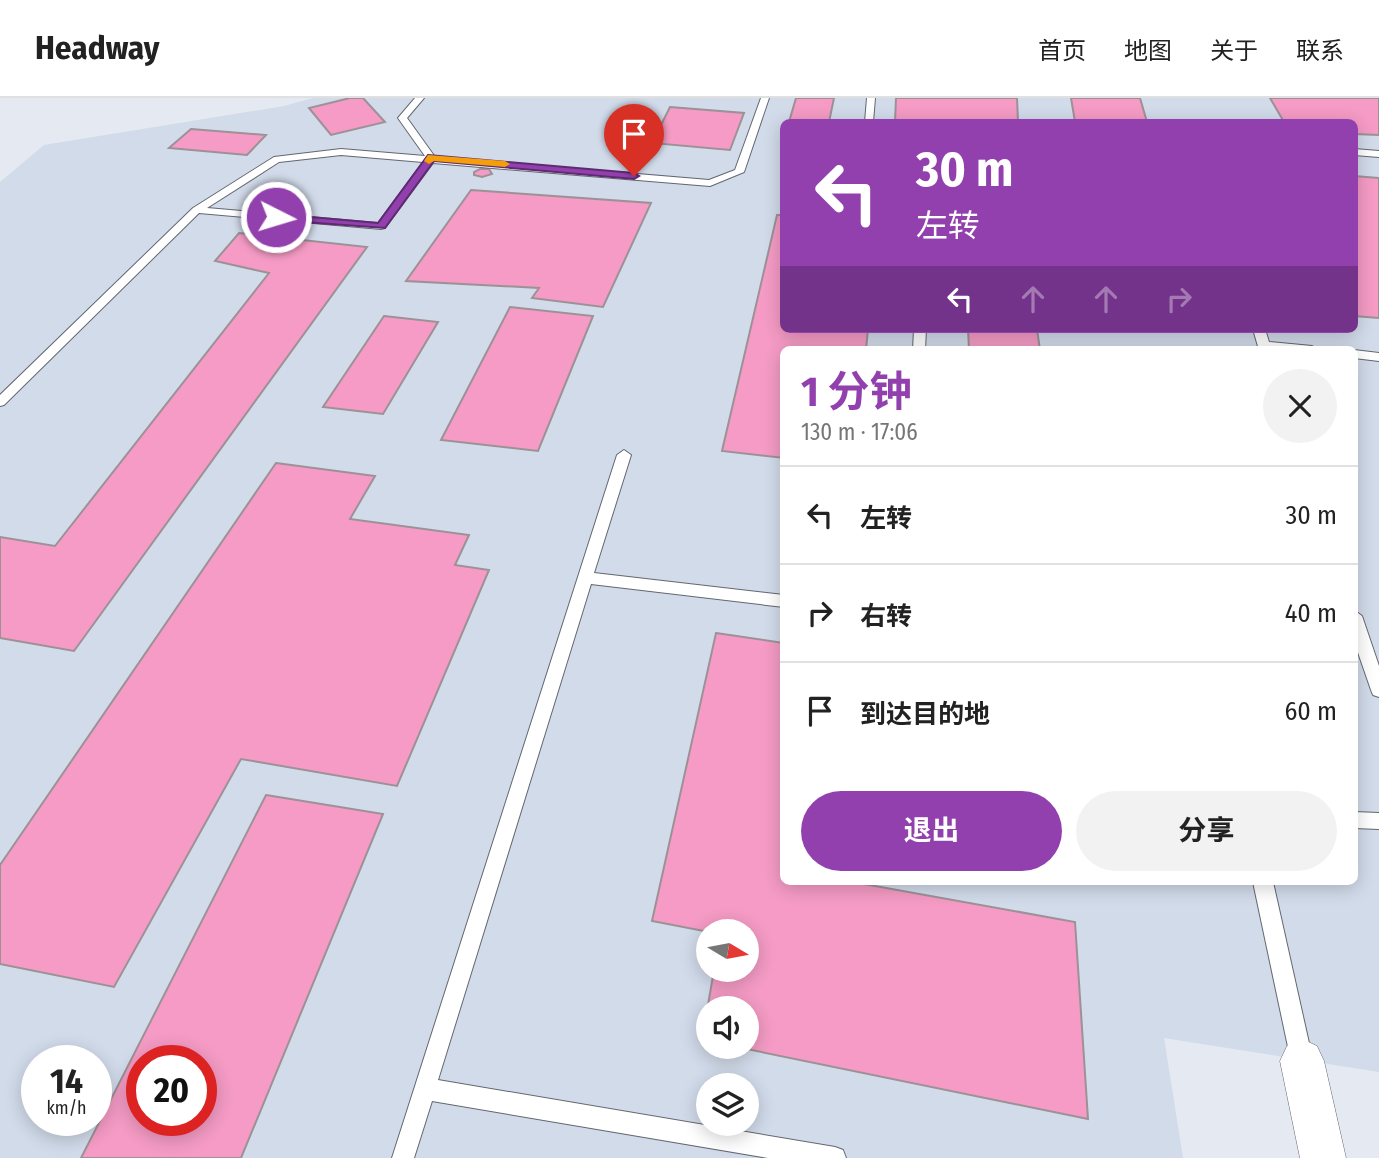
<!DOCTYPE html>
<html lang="zh">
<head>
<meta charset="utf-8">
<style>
	:root { --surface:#fff; --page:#f2f2f2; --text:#222; --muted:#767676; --line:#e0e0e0; --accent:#9240ae }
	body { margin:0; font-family:"Fira Sans Condensed","Noto Sans SC",sans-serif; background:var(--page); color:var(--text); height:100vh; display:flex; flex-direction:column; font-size:26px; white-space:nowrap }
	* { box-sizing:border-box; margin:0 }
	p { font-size:23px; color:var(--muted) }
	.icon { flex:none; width:38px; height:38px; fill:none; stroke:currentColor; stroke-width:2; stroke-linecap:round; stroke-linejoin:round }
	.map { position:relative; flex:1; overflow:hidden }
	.side { position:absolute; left:780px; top:248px; width:578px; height:539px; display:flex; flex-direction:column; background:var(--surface); border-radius:10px; box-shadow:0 4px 18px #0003 }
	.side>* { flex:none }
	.guide { position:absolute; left:780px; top:21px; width:578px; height:214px; border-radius:10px; box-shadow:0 4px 18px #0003; background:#9240ae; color:#fff; overflow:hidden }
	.needle { width:46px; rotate:100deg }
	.tools { position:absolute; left:696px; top:821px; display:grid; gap:14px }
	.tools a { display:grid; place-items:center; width:63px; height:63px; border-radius:50%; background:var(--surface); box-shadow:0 4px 18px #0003; font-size:35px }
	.speed { position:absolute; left:21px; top:947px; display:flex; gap:14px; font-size:35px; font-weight:700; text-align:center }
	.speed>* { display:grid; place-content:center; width:91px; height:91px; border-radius:50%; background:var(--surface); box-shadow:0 4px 18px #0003; line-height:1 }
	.speed small { font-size:18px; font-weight:400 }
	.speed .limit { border:10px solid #d22; background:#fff; color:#111 }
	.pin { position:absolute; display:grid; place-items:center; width:60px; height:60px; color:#fff; margin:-72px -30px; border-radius:50% 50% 50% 0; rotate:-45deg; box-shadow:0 0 7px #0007 }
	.pin .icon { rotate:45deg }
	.me { position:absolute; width:77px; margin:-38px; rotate:95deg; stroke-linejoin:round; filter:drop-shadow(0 0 5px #0008) }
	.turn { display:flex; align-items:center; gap:24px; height:147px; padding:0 21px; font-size:32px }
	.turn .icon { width:91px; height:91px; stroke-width:2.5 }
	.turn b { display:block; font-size:49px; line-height:60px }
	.lanes { display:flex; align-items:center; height:66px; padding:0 21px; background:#0003; justify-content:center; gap:35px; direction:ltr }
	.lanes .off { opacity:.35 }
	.round { display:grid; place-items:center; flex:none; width:74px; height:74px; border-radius:37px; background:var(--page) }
	.overview { display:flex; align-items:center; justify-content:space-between; height:119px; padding:0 21px }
	h1 { font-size:42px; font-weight:700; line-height:52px; color:var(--accent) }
	.action { display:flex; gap:14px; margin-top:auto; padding:14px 21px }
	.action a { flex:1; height:80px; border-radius:42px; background:var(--accent); color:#fff; font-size:28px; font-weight:700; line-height:80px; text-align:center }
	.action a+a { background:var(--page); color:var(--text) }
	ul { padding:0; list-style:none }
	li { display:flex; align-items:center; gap:21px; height:98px; padding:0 21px; border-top:2px solid var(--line) }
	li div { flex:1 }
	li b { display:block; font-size:26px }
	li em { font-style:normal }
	header { display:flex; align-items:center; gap:42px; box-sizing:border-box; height:98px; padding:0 35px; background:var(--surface); border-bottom:2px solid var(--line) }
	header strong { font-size:33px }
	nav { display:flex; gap:38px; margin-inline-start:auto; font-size:24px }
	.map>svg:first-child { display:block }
	.built { fill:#d2dbea; fill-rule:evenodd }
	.building { fill:#f59bc5; stroke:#9c9296; stroke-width:2; fill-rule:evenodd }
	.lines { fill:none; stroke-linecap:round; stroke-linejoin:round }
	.lane-casing { stroke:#63676f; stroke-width:2 }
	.street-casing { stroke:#63676f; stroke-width:1 }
	.lane { fill:#fff; fill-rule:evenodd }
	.street { fill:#fff; fill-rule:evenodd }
	.route { fill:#9240ae; stroke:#5f2a71; stroke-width:2 }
	.slow { fill:#f59e0b }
</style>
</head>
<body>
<header>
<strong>Headway</strong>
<nav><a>首页</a><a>地图</a><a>关于</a><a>联系</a></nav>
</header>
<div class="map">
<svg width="1379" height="1060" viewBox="0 0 1379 1060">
	<rect width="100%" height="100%" fill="#e4e9f2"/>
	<!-- built -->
	<path class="built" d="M313 0H1379V974L1164 940 1183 1060H0V84L44 47 284 8ZM784 24H1354V231H784ZM784 252H1354V784H784ZM709 833H747V872H709ZM709 910H747V948H709ZM37 962H96V1022H37ZM142 962H201V1022H142ZM709 987H747V1026H709Z"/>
	<!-- building -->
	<g class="building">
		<path d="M350 0H363L385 24 331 37 309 10Z"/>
		<path d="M796 0H834L829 24H789Z"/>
		<path d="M896 0H1017L1018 24H895Z"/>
		<path d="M1071 0H1140L1147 24H1075Z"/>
		<path d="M1270 0H1379V37L1354 36V24H1284Z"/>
		<path d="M670 9 744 15 730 52 652 45Z"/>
		<path d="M191 31 266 37 247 57 169 50Z"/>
		<path d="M480 71H489L492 76 482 79 474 77V74Z"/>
		<path d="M1354 78 1379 80V220L1354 218Z"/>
		<path d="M471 92 651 105 603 209 532 200 539 190 406 183Z"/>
		<path d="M777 117H784V231H868L866 252H784V360L722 353Z"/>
		<path d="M239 135 367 149 74 553 0 540V439L55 448 269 175 215 163Z"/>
		<path d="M510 209 593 218 538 353 441 342Z"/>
		<path d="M384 218 438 224 383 316 323 309Z"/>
		<path d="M968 231H1037L1040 252H969Z"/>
		<path d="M276 365 375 378 350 421 469 437 455 467 489 472 397 688 241 661 114 889 0 866V767Z"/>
		<path d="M716 535 784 545V784H853L1075 824 1088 1021 732 948H747V910H709V944L702 942 714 872H747V833L709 834 652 823Z"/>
		<path d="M266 697 383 716 241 1060H81ZM142 962H201V1022H142Z"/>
	</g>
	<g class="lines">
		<defs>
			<g id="lane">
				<path d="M415 0H424L407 20 435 59 709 82 735 72 761 0H769L744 74 710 88 433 65 385 130 381 131 199 115 4 307 0 308V297L193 110 274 59 341 51 425 58 398 20ZM341 57 423 64 378 125 207 110 279 64Z"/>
				<path d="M867 0H875L873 24H865Z"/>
				<path d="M1354 51 1379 53V59L1354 57Z"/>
				<path d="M914 231H926L925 252H913Z"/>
				<path d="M1253 231H1265L1269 244 1312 248 1318 252H1259Z"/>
				<path d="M1354 252 1379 255V263L1354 260Z"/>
				<path d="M624 352 631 357 594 475 784 497V509L591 486 438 982 835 1049 843 1052 846 1060H768L432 1003 414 1060H392L617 357Z"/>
				<path d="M1354 512 1362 518 1379 568V599L1373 597 1371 592 1354 543Z"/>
				<path d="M1354 714 1379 715V731L1354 730Z"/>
				<path d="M1253 784H1273L1313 963 1310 971 1302 974 1294 971 1291 963Z"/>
			</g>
			<path id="street" d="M1302 941 1317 948 1324 963 1346 1060H1300L1280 963 1287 948Z"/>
		</defs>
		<!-- lane casing -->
		<use href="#lane" class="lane-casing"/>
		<!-- street casing -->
		<use href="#street" class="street-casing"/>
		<!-- lane -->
		<use href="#lane" class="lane"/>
		<!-- street -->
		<use href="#street" class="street"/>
	</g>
	<!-- route -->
	<path class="route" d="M428 57 634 75 639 78 634 81 434 63 385 130 276 122 270 119 276 116 378 125Z"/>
	<!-- slow -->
	<path class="slow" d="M428 57 505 63 510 66 505 69 434 63 429 66 424 63Z"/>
</svg>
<div class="tools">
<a><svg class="needle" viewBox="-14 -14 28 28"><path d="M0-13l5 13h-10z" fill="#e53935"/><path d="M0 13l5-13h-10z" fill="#767676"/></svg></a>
<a><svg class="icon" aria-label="sound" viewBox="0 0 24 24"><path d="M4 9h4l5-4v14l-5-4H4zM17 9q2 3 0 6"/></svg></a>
<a><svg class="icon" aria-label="layers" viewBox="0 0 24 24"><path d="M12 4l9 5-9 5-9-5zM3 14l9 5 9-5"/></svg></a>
</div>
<div class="speed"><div>14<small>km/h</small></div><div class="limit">20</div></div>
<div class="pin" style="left:634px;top:78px;background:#d93025"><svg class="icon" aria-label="arrive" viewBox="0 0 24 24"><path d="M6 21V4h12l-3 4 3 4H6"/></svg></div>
<svg class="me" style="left:276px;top:119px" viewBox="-20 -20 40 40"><circle r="17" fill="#9240ae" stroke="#fff" stroke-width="3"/><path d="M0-11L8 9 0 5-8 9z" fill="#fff"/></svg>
<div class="guide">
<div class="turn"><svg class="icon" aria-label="left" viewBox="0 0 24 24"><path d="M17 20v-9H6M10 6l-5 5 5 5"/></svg><div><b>30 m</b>左转</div></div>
<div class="lanes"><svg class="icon" aria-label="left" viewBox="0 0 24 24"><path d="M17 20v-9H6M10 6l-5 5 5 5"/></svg><svg class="icon off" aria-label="ahead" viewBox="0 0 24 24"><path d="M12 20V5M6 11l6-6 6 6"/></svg><svg class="icon off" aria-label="ahead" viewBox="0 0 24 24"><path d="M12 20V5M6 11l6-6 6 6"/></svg><svg class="icon off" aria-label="right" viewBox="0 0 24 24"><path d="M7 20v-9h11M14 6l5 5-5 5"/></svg></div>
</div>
<section class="side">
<div class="overview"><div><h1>1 分钟</h1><p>130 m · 17:06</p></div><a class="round"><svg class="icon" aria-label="close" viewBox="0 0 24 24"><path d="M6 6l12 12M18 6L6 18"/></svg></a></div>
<ul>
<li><svg class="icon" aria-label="left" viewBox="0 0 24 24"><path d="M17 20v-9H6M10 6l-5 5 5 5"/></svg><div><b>左转</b></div><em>30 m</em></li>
<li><svg class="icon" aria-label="right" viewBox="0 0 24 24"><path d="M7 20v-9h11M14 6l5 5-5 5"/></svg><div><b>右转</b></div><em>40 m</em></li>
<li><svg class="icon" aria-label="arrive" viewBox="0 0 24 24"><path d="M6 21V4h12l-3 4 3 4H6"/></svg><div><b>到达目的地</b></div><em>60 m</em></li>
</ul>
<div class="action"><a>退出</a><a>分享</a></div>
</section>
</div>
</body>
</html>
